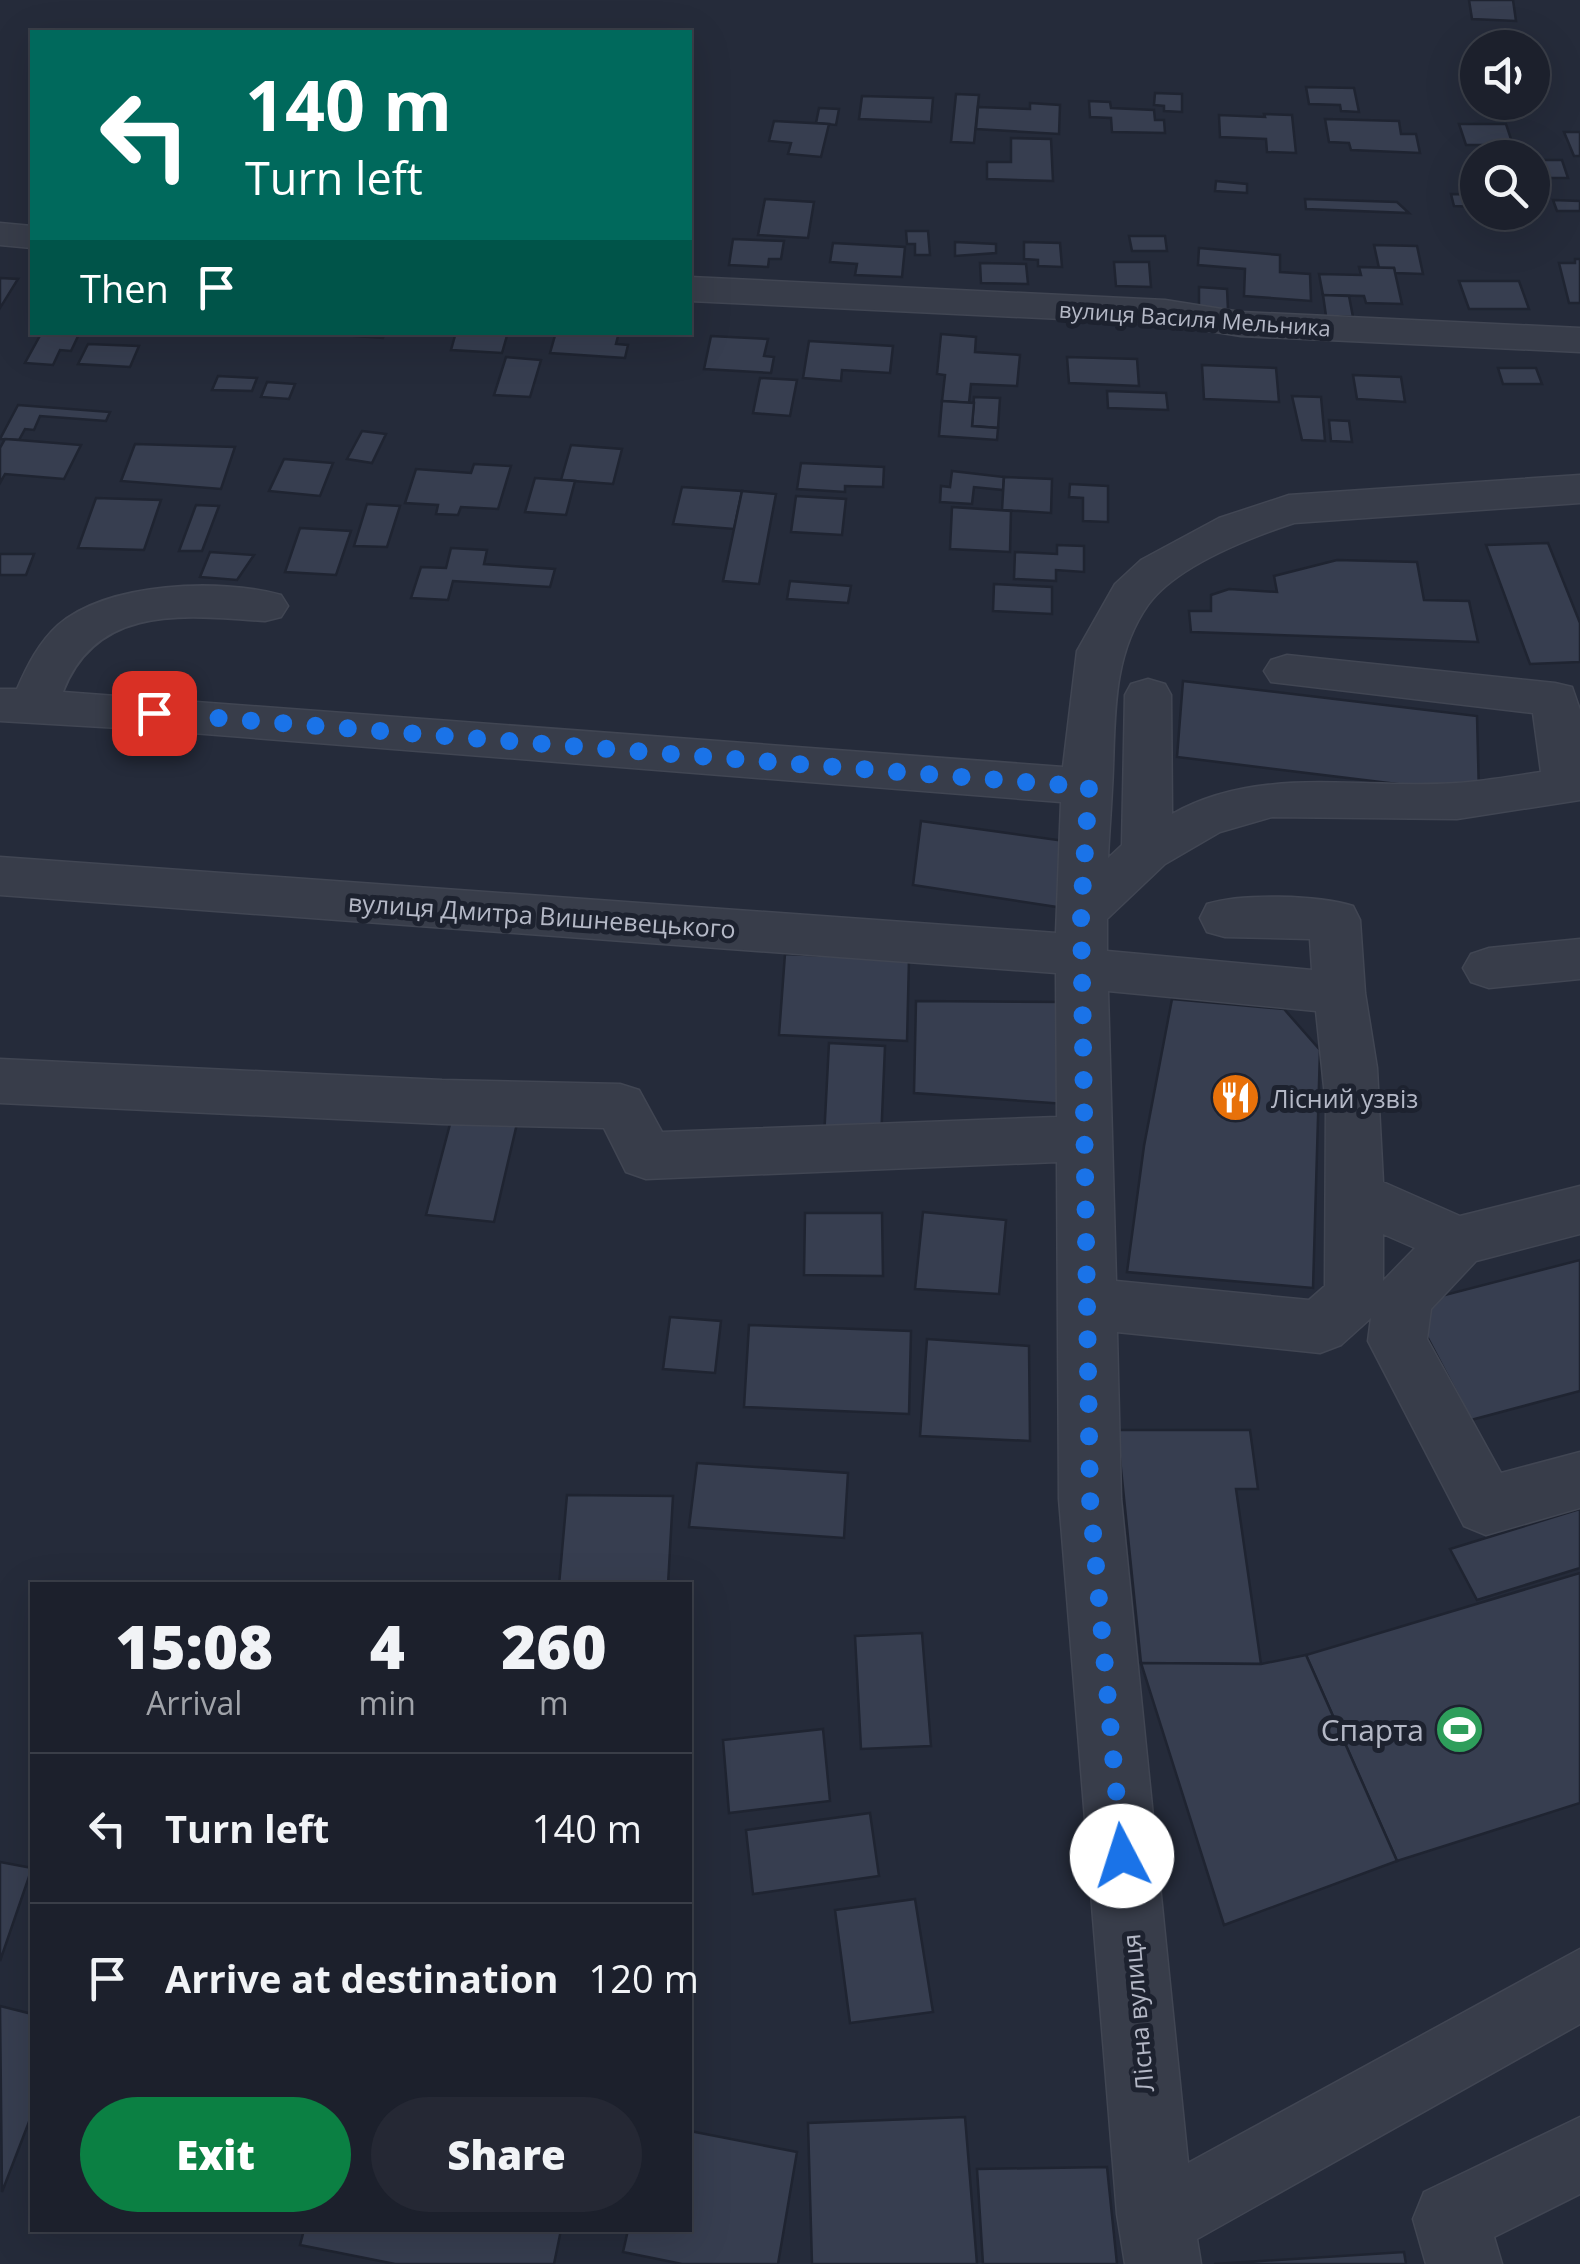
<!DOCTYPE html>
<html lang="en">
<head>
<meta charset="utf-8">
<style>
	:root { --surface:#1c202c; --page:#252834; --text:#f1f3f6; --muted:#a0a3a9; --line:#3a3e48; --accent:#0b8043 }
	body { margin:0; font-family:"Open Sans",sans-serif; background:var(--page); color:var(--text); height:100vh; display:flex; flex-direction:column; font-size:38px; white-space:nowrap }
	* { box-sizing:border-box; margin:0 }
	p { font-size:32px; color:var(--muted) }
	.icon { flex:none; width:55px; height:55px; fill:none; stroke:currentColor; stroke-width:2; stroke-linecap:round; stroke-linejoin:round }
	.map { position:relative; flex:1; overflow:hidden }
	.details { position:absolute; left:30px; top:1582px; width:662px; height:650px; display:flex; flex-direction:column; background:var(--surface); border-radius:0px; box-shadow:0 10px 40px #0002,0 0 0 2px var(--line) }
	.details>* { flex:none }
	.hud { position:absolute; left:30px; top:30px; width:662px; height:305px; border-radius:0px; box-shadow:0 10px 40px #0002,0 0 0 2px var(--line); background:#00695c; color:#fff; overflow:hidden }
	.fabs { position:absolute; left:1460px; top:30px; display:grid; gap:20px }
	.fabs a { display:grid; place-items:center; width:90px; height:90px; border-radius:50%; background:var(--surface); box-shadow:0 10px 40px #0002,0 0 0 2px var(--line); font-size:50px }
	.pin { position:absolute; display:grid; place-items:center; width:85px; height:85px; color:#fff; margin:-42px; border-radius:20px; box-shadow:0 5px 15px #0006 }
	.me { position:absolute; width:110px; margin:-55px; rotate:355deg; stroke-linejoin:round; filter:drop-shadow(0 0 8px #0008) }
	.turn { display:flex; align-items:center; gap:35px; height:210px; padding:0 50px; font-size:45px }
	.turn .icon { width:130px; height:130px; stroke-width:2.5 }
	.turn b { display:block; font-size:70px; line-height:85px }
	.then { display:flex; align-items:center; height:95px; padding:0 50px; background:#0003; gap:20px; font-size:38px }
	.eta { display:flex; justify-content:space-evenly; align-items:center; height:170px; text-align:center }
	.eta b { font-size:60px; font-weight:800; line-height:70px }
	.action { display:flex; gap:20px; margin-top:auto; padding:20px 50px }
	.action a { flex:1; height:115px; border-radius:60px; background:var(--accent); color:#fff; font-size:40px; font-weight:800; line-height:115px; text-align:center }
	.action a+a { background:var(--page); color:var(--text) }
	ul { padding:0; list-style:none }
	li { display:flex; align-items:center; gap:30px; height:150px; padding:0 50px; border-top:2px solid var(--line) }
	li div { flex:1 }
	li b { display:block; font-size:38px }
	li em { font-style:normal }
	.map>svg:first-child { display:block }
	.building { fill:#373e50; stroke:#1f2431; stroke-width:2.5 }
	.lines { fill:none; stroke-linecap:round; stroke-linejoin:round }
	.minor-casing { stroke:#414653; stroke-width:3 }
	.minor { fill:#383d4a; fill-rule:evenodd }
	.route { stroke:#1a73e8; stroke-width:18; stroke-dasharray:0 32.4 }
	.labels { text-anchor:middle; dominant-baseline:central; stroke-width:10; stroke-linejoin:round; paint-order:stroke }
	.far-street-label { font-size:22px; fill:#b4b8c6; stroke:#1d222f }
	.street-label { font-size:25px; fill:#b4b8c6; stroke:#1d222f }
	.poi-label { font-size:25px; fill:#b4b8c6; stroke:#1d222f; text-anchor:start }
	.near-poi-label { font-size:30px; fill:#b4b8c6; stroke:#1d222f; text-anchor:end }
</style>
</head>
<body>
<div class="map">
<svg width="1580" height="2264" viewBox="0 0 1580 2264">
	<rect width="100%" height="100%" fill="#252b3a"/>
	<!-- building -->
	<g class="building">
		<path d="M1469 0H1513L1516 21 1472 19Z"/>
		<path d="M1306 87 1354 88 1359 112 1341 111 1340 105 1309 104Z"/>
		<path d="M1155 93 1182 94V112L1164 111V106L1154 105Z"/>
		<path d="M956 94 979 95 974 143 951 142Z"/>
		<path d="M862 96 933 98 931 122 859 119Z"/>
		<path d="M1089 101 1110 102 1111 108 1154 110 1155 120H1164L1165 133 1112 132 1111 118 1090 117Z"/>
		<path d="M1030 103 1060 105 1059 134 976 129 978 107 1030 109Z"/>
		<path d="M819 108 839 109 836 125 816 123Z"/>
		<path d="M1264 114 1292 115 1296 153 1267 152 1266 139 1220 137 1219 115 1265 117Z"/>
		<path d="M1325 119 1399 121 1401 134H1416L1420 153 1351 150 1349 143 1329 142Z"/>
		<path d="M774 121 829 124 821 157 788 154 791 143 769 141Z"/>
		<path d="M1459 124H1506L1513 145H1466Z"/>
		<path d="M1564 132H1580V156H1574Z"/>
		<path d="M1011 138 1051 139 1053 181 987 179V162H1011Z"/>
		<path d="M1505 147 1530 148 1543 193 1532 192V158H1508Z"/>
		<path d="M1540 160H1562L1568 178H1546Z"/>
		<path d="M1216 181 1247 184V193L1215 191Z"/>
		<path d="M1451 194 1478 195V207L1454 206Z"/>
		<path d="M765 199 814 202 808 238 758 235Z"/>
		<path d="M1305 199 1397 202 1409 213 1306 209Z"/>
		<path d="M1553 200 1580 201V211H1557Z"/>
		<path d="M906 231H928L930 255H915V244H907Z"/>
		<path d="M1129 236H1165L1167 251H1132Z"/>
		<path d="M733 239 784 241 781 259H769L768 267 729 265Z"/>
		<path d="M955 242 996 244V253L955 256Z"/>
		<path d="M1024 242 1060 243 1062 267 1038 266V260L1024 259Z"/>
		<path d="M833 243 905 247 902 277 855 275 857 264 830 262Z"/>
		<path d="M1374 245 1417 246 1423 274 1395 273 1394 268H1379Z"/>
		<path d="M1199 248 1280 255V272L1310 274 1311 301 1244 296 1245 269 1198 265Z"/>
		<path d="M1575 259H1580V303H1569L1559 263H1575Z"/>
		<path d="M1114 262H1149L1151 287 1116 286Z"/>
		<path d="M980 263 1026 264 1028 284 981 283Z"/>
		<path d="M1359 267 1394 268 1402 304 1366 303 1364 296 1323 295 1319 274 1361 275Z"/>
		<path d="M0 278 18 279 0 308Z"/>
		<path d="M1459 281H1519L1529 309H1469Z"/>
		<path d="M1199 287 1227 289 1228 310 1199 308Z"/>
		<path d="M1323 295 1349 296 1353 317 1326 316Z"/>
		<path d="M42 332H80L71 351 60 350 53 365 25 363Z"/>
		<path d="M301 332H385L383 338Z"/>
		<path d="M456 332H508L502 353 451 350Z"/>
		<path d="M556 332H619L616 344 628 345 625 358 550 353Z"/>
		<path d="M941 334 976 337 975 352 1020 355 1017 386 971 384 969 403 942 401 945 375 937 374Z"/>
		<path d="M711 336 768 339 764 356 774 357 771 373 704 369Z"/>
		<path d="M809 341 893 346 890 373 842 370 841 381 803 378Z"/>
		<path d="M88 344 139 346 130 367 78 364Z"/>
		<path d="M506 357 541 360 530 397 494 395Z"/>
		<path d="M1067 357 1137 359 1139 386 1069 383Z"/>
		<path d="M1202 365 1276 368 1279 402 1204 399Z"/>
		<path d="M1498 368H1536L1542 384H1503Z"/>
		<path d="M1353 375 1401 377 1405 402 1357 399Z"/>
		<path d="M218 376 257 378 252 391 212 390Z"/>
		<path d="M760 378 797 380 790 416 753 413Z"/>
		<path d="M267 382 295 384 289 399 261 397Z"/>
		<path d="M1107 391 1166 393 1168 410 1108 408Z"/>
		<path d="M1292 396 1321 397 1325 441 1302 440Z"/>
		<path d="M974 397 1000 398 998 428 972 426Z"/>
		<path d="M942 401 974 403 972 426 998 428 997 440 939 436Z"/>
		<path d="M18 405 110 412 106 421 40 416 34 430 25 429 19 440 0 439Z"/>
		<path d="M1329 420 1349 421 1352 442 1331 441Z"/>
		<path d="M362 431 386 434 372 463 347 459Z"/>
		<path d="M5 439 19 440 81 445 64 479 5 474 0 483V448Z"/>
		<path d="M135 444 235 447 221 489 121 481Z"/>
		<path d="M571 445 622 449 613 484 561 480Z"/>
		<path d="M284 459 333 463 320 496 269 491Z"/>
		<path d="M801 463 884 467 883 487 845 486V492L797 489Z"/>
		<path d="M474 464 511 466 498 509 461 507 458 515 436 514 438 505 405 503 416 469 471 473Z"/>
		<path d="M952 471 1004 477 1003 490 974 487 972 504 940 502 941 486 950 487Z"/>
		<path d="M1004 477 1052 479 1051 513 1002 510Z"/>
		<path d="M535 478 575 481 566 515 525 512Z"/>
		<path d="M1070 484 1108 486V522L1083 521V498L1069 497Z"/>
		<path d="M682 487 742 491 734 529 673 524Z"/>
		<path d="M742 491 776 494 759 584 723 581Z"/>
		<path d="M796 496 846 499 842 535 791 532Z"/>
		<path d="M96 498 161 500 144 550 78 548Z"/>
		<path d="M367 504 400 506 387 547 354 546Z"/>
		<path d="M196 505 219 506 202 551H179Z"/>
		<path d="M952 507 1011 511 1010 552 950 549Z"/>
		<path d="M300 528 351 531 336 575 285 572Z"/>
		<path d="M1548 543 1580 623V662L1530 664 1486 545Z"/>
		<path d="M1057 545 1084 546V572L1056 570V581L1014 579 1015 552 1057 554Z"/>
		<path d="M451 548 487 550 484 564 555 569 550 587 453 581 448 600 411 598 421 567 446 568Z"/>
		<path d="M210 552 254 555 237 580 200 577Z"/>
		<path d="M0 554H34L26 575H0Z"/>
		<path d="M1337 560 1417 562 1424 600 1469 601 1478 642 1191 632 1189 611H1211V595L1229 589 1277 592 1274 576Z"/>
		<path d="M790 581 851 586 848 603 787 599Z"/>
		<path d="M994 584 1052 587V614L993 611Z"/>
		<path d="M1183 681 1477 716 1479 794 1177 757Z"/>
		<path d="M921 821 1065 841 1070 909 913 885Z"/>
		<path d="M785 954 909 959 907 1041 779 1035Z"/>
		<path d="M1172 999 1284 1009 1320 1050 1313 1288 1127 1272 1144 1146Z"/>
		<path d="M916 1001 1066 1002V1104L914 1093Z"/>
		<path d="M829 1043 885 1046 881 1141 824 1138Z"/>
		<path d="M454 1109 519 1115 494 1222 426 1215Z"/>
		<path d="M923 1212 1006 1220 999 1294 915 1289Z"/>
		<path d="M805 1213H882L883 1276 804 1275Z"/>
		<path d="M1580 1260V1391L1471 1420 1410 1304Z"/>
		<path d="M670 1317 721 1321 715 1373 663 1369Z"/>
		<path d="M749 1325 911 1331 909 1414 744 1407Z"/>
		<path d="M927 1339 1029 1346 1030 1441 920 1436Z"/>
		<path d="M1117 1430H1250L1258 1489H1236L1261 1664 1141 1663Z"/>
		<path d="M697 1463 848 1473 844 1538 689 1527Z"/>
		<path d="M567 1495 673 1496 668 1585H559Z"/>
		<path d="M1580 1509V1568L1477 1600 1450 1549Z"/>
		<path d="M1580 1573V1803L1397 1861 1306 1655Z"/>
		<path d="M922 1633 931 1746 861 1749 855 1636Z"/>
		<path d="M1306 1655 1397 1861 1224 1925 1141 1663 1261 1664Z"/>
		<path d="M823 1729 830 1801 729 1813 723 1740Z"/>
		<path d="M870 1813 879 1876 753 1894 746 1830Z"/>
		<path d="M0 1862 32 1868 0 1961Z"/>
		<path d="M915 1899 933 2012 850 2023 835 1910Z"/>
		<path d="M0 2006 32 2014V2114L2 2192Z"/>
		<path d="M965 2117 977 2264H812L808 2123Z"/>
		<path d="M690 2131 797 2152 778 2264H682L623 2252 628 2230H690Z"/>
		<path d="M1107 2167 1117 2264H983L977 2169Z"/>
		<path d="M304 2230H561L554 2264H395L300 2245Z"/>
		<path d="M1404 2252 1406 2264H1214Z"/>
	</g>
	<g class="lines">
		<defs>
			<g id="minor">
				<path d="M0 223 32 226V248L0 245Z"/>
				<path d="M690 277 1165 300 1241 312 1580 328V352L1241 336 1165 324 690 301Z"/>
				<path d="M1580 475V503L1294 523C1249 538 1176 566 1148 605 1109 660 1116 728 1112 789 1111 811 1109 835 1108 858L1122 845 1125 695 1131 684 1148 679 1165 684 1171 695 1172 814C1261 764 1361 790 1457 783 1485 781 1513 776 1541 772L1533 713 1271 682 1264 671 1271 660 1287 655 1555 683 1572 687 1580 710V800L1457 819 1272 817 1220 832 1165 864 1107 919V951L1312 970 1310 939 1225 937 1207 932 1200 918 1207 904C1242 893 1318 895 1353 906L1360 920 1365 993 1377 1068 1383 1182 1460 1216 1580 1186V1234L1476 1261 1431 1309 1427 1339 1501 1473 1580 1452V1508L1486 1535 1464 1526 1368 1341 1371 1318 1341 1345 1320 1353 1117 1332 1121 1499 1188 2163 1580 1949V2024L1197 2239 1201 2264H1125L1117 2214 1059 1499 1057 1162 646 1179 626 1172 604 1128 442 1124 0 1103V1059L442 1080 620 1084 639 1090 662 1132 1057 1117 1056 973 0 895V857L1056 933 1061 802 154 730 0 721V689H17C27 666 39 642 58 625 108 582 220 578 281 595L288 606 281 617 265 621C186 616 97 603 63 692L1063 767 1077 651 1115 584 1141 560 1219 518 1289 495ZM1108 991 1316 1011 1326 1106 1325 1286 1309 1300 1116 1281ZM1383 1234 1415 1248 1383 1281Z"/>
				<path d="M1580 939V979L1489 988 1471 982 1463 968 1471 954 1489 948Z"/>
				<path d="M1580 2117V2194L1494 2237 1502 2264H1426L1413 2219 1424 2192Z"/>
			</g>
		</defs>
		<!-- minor casing -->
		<use href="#minor" class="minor-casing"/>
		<!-- minor -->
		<use href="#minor" class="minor"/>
	</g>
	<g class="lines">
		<!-- route -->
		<path class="route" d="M154 713 1089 787 1081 913 1090 1499 1122 1856"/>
	</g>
	<!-- icons -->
	<defs>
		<symbol id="restaurant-disc" viewBox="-11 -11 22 22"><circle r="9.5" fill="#e8710a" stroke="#1d222f"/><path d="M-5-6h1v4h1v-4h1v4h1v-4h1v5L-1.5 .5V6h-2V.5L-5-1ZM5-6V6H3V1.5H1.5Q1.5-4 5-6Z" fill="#fff"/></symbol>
		<symbol id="stadium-disc" viewBox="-11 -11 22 22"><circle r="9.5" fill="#2e9e5b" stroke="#1d222f"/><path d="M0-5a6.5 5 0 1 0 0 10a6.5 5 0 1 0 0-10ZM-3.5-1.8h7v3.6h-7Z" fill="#fff"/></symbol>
	</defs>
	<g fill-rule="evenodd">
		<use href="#restaurant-disc" x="1208" y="1070" width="55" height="55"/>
		<use href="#stadium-disc" x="1432" y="1702" width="55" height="55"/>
	</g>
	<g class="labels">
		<!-- far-street labels -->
		<g class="far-street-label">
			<text transform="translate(1195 318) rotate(4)">вулиця Василя Мельника</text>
		</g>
		<!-- street labels -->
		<g class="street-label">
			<text transform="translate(542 915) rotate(4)">вулиця Дмитра Вишневецького</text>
			<text transform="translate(1137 2013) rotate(-95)">Лісна вулиця</text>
		</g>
		<!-- poi labels -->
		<g class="poi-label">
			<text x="1271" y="1098">Лісний узвіз</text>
		</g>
		<!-- near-poi labels -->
		<g class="near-poi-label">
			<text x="1424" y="1729">Спарта</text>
		</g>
	</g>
</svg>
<div class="fabs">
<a><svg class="icon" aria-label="sound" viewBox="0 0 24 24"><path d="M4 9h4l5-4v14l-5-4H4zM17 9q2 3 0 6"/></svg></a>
<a><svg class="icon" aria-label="search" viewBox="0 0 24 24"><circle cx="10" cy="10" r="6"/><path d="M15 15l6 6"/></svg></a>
</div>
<div class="pin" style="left:154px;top:713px;background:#d93025"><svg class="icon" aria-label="arrive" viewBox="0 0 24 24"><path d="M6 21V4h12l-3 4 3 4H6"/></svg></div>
<svg class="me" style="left:1122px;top:1856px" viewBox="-20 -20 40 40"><circle r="19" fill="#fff"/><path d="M0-13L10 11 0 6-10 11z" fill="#1a73e8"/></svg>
<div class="hud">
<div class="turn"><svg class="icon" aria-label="left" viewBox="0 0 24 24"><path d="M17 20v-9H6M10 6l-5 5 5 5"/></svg><div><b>140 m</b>Turn left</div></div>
<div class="then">Then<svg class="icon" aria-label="arrive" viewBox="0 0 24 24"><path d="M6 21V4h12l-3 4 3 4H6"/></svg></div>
</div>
<section class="details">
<div class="eta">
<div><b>15:08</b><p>Arrival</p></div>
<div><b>4</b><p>min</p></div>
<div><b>260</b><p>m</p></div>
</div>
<ul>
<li><svg class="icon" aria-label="left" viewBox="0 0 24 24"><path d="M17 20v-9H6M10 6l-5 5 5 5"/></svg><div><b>Turn left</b></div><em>140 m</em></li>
<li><svg class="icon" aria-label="arrive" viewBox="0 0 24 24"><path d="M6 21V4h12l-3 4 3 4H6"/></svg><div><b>Arrive at destination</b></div><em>120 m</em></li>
</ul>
<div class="action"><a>Exit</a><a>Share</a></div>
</section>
</div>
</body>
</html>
